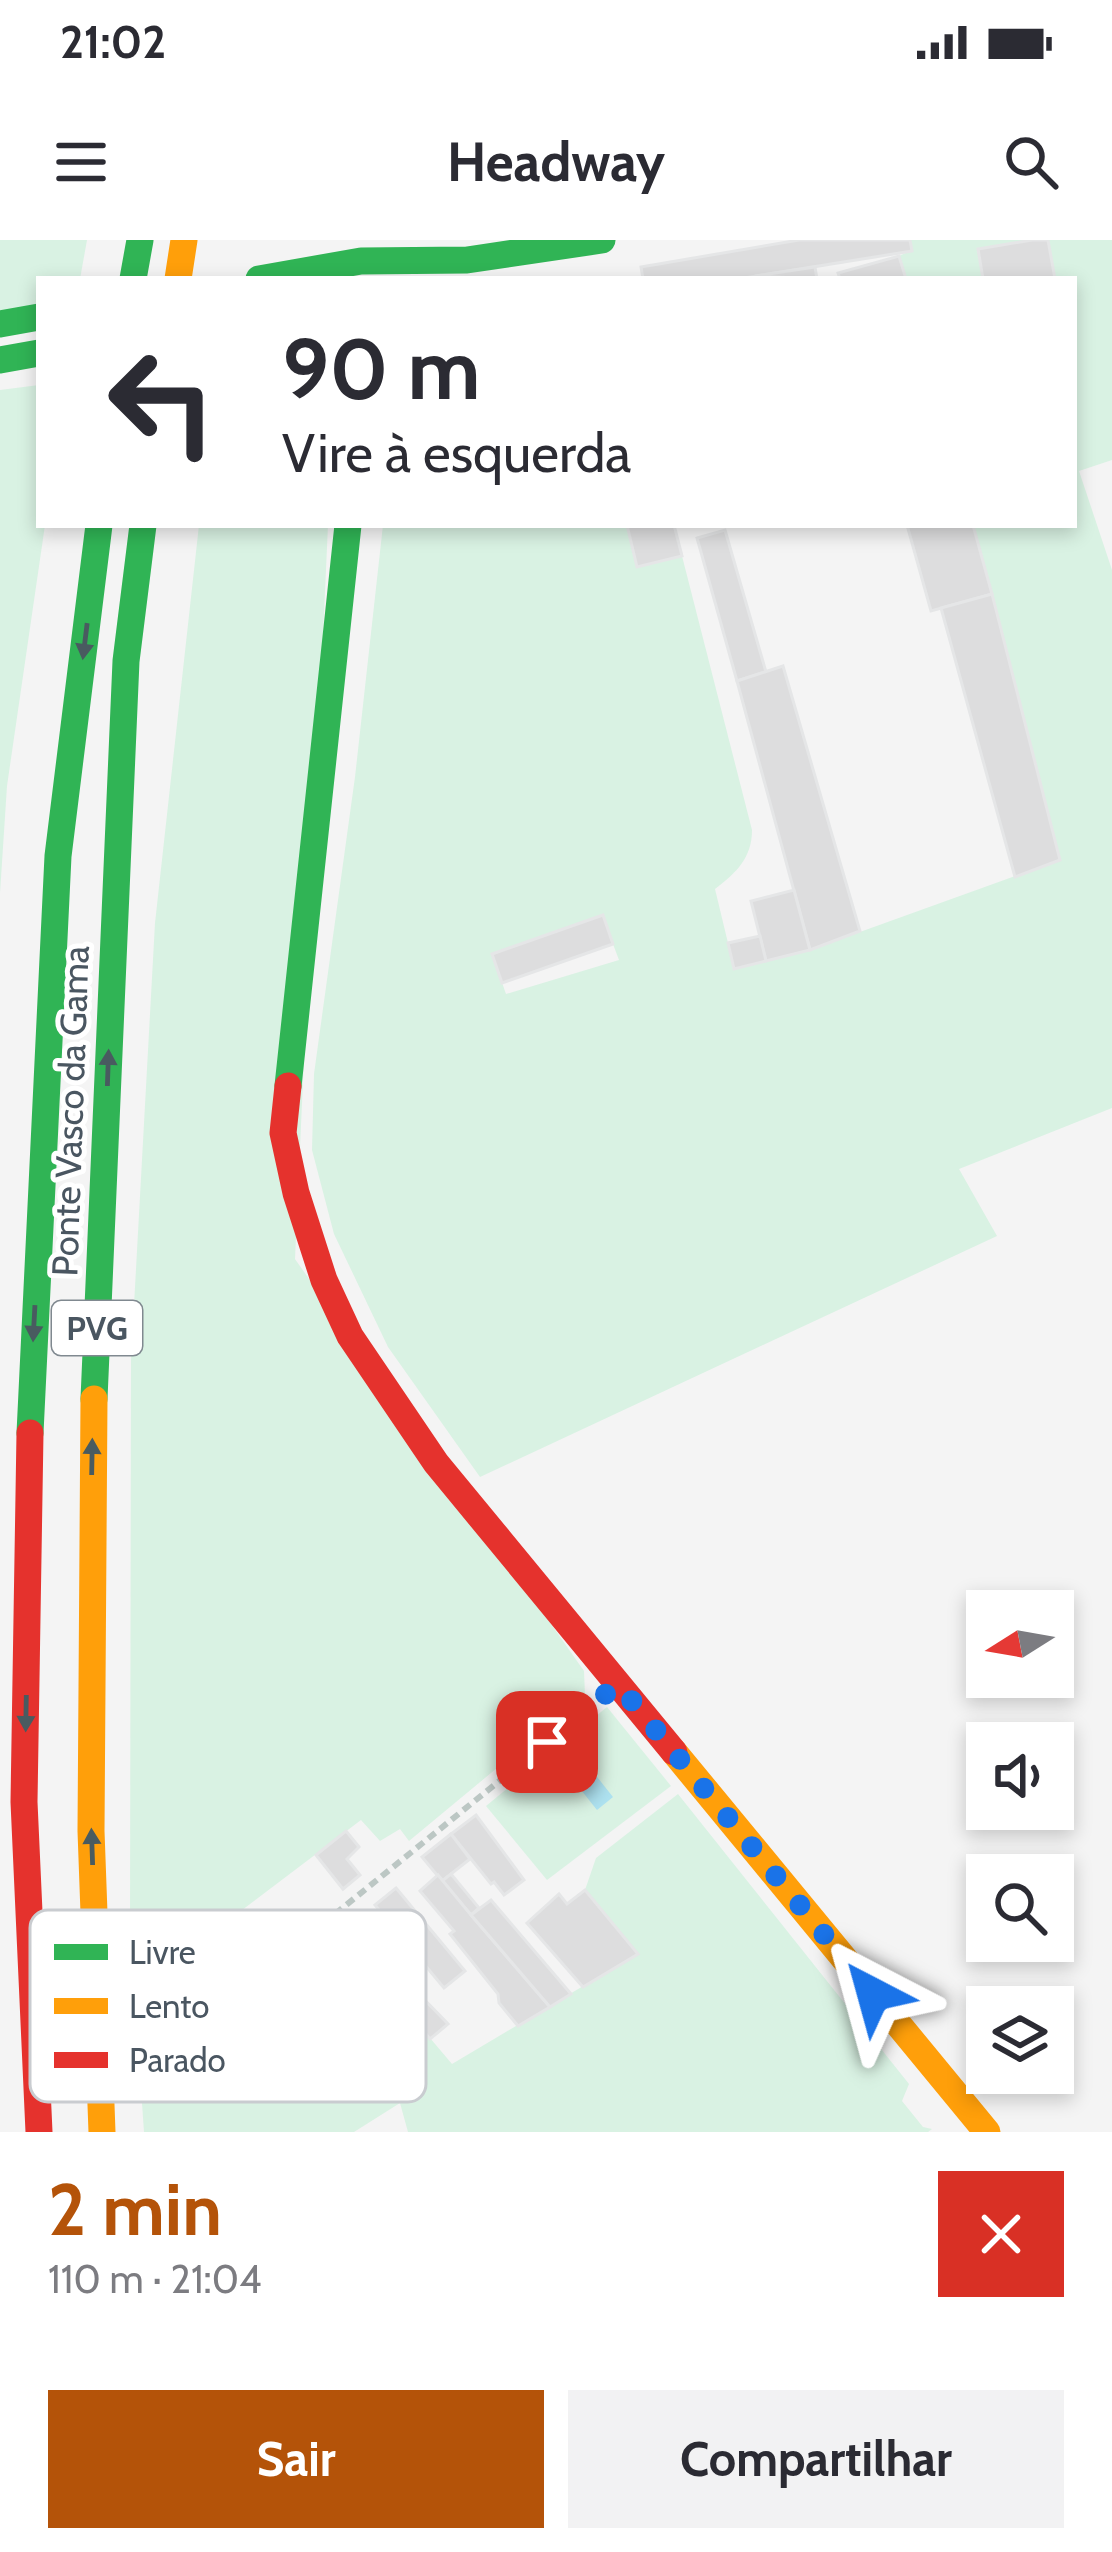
<!DOCTYPE html>
<html lang="pt">
<head>
<meta charset="utf-8">
<style>
	:root { --surface:#fff; --page:#f2f2f3; --text:#2b2b33; --muted:#7c7c81; --accent:#b45309 }
	body { margin:0; font-family:Cabin,sans-serif; background:var(--page); color:var(--text); height:100vh; display:flex; flex-direction:column; font-size:45px; white-space:nowrap }
	* { box-sizing:border-box; margin:0 }
	p { font-size:39px; color:var(--muted) }
	.icon { flex:none; width:66px; height:66px; fill:none; stroke:currentColor; stroke-width:2; stroke-linecap:round; stroke-linejoin:round }
	.map { position:relative; height:1892px; overflow:hidden }
	.details { display:flex; flex-direction:column; background:var(--surface); flex:1 }
	.details>* { flex:none }
	.banner { position:absolute; left:36px; top:36px; width:1041px; height:252px; border-radius:0px; box-shadow:0 6px 18px #0003; background:#fff; color:var(--text); overflow:hidden }
	.needle { width:78px; rotate:259deg }
	.buttons { position:absolute; left:966px; top:1350px; display:grid; gap:24px }
	.buttons a { display:grid; place-items:center; width:108px; height:108px; border-radius:0px; background:var(--surface); box-shadow:0 6px 18px #0003; font-size:60px }
	.pin { position:absolute; display:grid; place-items:center; width:102px; height:102px; color:#fff; margin:-51px; border-radius:24px; box-shadow:0 6px 18px #0006 }
	.me { position:absolute; width:132px; margin:-66px; rotate:321deg; stroke-linejoin:round; filter:drop-shadow(0 0 9px #0008) }
	.turn { display:flex; align-items:center; gap:42px; height:252px; padding:0 48px; font-size:54px }
	.turn .icon { width:156px; height:156px; stroke-width:2.5 }
	.turn b { display:block; font-size:84px; line-height:102px }
	.round { display:grid; place-items:center; flex:none; width:126px; height:126px; border-radius:0px; background:var(--page) }
	.overview { display:flex; align-items:center; justify-content:space-between; height:204px; padding:0 48px }
	h1 { font-size:72px; font-weight:700; line-height:90px; color:var(--accent) }
	.button { display:flex; gap:24px; margin-top:auto; padding:24px 48px }
	.button a { flex:1; height:138px; border-radius:0px; background:var(--accent); color:#fff; font-size:48px; font-weight:700; line-height:138px; text-align:center }
	.button a+a { background:var(--page); color:var(--text) }
	.status { display:flex; justify-content:space-between; align-items:center; height:84px; padding:0 60px; background:var(--surface); direction:ltr }
	.status svg { height:33px; fill:currentColor }
	header { display:flex; justify-content:space-between; align-items:center; height:156px; padding:0 48px; background:var(--surface); font-size:54px; font-weight:700 }
	.map>svg:first-child { display:block }
	.green { fill:#d9f2e3; fill-rule:evenodd }
	.water { fill:#aee2f0 }
	.building { fill:#ddddde; stroke:#e5e6e7; stroke-width:3 }
	.lines { fill:none; stroke-linecap:round; stroke-linejoin:round }
	.path { stroke:#bcc7c4; stroke-width:6; stroke-dasharray:9 6; stroke-linecap:butt }
	.fast { stroke:#30b455; stroke-width:27 }
	.slow { stroke:#ff9f0a; stroke-width:27 }
	.jam { stroke:#e5322d; stroke-width:27 }
	.oneway { fill:#495b60 }
	.route { stroke:#1a73e8; stroke-width:21; stroke-dasharray:0 37.8 }
	.labels { text-anchor:middle; dominant-baseline:central; stroke-width:10; stroke-linejoin:round; paint-order:stroke }
	.shield { fill:#fff; stroke:#808990; stroke-width:3 }
	.shield-label { font-size:33px; font-weight:bold; fill:#4a5661 }
	.street-label { font-size:36px; fill:#4a5661; stroke:#fff }
	.key { fill:#fff; stroke:#c9ccd0; stroke-width:3 }
	.key-label { font-size:33px; fill:#4a5661 }
</style>
</head>
<body>
<div class="status"><b>21:02</b><svg viewBox="0 0 49 12"><path d="M0 12V9h3v3zM5 12V6h3v6zM10 12V3h3v9zM15 12V0h3v12zM26 1h20v11H26zM47 4h2v5h-2z"/></svg></div>
<header><svg class="icon" aria-label="menu" viewBox="0 0 24 24"><path d="M4 6h16M4 12h16M4 18h16"/></svg>Headway<svg class="icon" aria-label="search" viewBox="0 0 24 24"><circle cx="10" cy="10" r="6"/><path d="M15 15l6 6"/></svg></header>
<div class="map">
<svg width="1112" height="1892" viewBox="0 0 1112 1892">
	<rect width="100%" height="100%" fill="#f4f4f4"/>
	<!-- green -->
	<g class="green">
		<path d="M0 0H87L80 39H39V77L0 84Z"/>
		<path d="M910 0H1032L978 9 983 39H906L899 16 912 10Z"/>
		<path d="M1048 0H1112V220L1079 231 1112 330V868L959 929 997 996 480 1237 388 1107 334 994 312 910 314 834 355 537 383 285H627L637 327 682 316 752 590C752 618 736 633 715 649L734 728 810 710 1060 620 971 285H1074V39H1055ZM602 675 619 720 506 754 492 714Z"/>
		<path d="M39 145V285H45L7 546 0 653V150Z"/>
		<path d="M199 285H328L295 1019 584 1431 585 1455 409 1601 400 1589 380 1601 361 1580 172 1723 208 1772 189 1788 218 1827 229 1820 259 1858 333 1796 283 1731 336 1687 452 1824 637 1714 585 1650 596 1618 678 1554 909 1844 902 1861 923 1887 932 1889 928 1892H408L400 1863 354 1892H144L130 1689 131 1120 155 683Z"/>
		<path d="M607 1467 671 1546 547 1640 486 1566Z"/>
	</g>
	<!-- water -->
	<path class="water" d="M586 1523 613 1557 597 1570 570 1536Z"/>
	<!-- building -->
	<g class="building">
		<path d="M799 0H910L912 11 738 39H643L641 27Z"/>
		<path d="M1032 0H1048L1055 39H983L978 9Z"/>
		<path d="M899 16 906 39H840L838 33Z"/>
		<path d="M815 27 817 39 755 36Z"/>
		<path d="M627 285H674L682 316 637 327Z"/>
		<path d="M907 285H973L992 354 931 371Z"/>
		<path d="M725 290 766 432 737 441 697 298Z"/>
		<path d="M992 354 1060 620 1015 637 941 368Z"/>
		<path d="M783 426 860 691 810 710 737 441Z"/>
		<path d="M794 650 810 710 766 721 751 661Z"/>
		<path d="M603 675 613 704 502 743 492 714Z"/>
		<path d="M760 696 766 721 734 729 728 703Z"/>
		<path d="M476 1575 524 1640 504 1655 494 1642 491 1644 451 1594Z"/>
		<path d="M346 1591 359 1607 347 1619 360 1635 343 1649 316 1615Z"/>
		<path d="M451 1594 470 1619 442 1641 422 1617Z"/>
		<path d="M451 1634 479 1668 471 1675 442 1641Z"/>
		<path d="M438 1635 471 1675 550 1767 518 1786 499 1763 498 1754 450 1694 454 1691 420 1651Z"/>
		<path d="M396 1648 465 1731 444 1748 375 1665Z"/>
		<path d="M585 1650 638 1714 583 1747 527 1683 559 1654 567 1664Z"/>
		<path d="M491 1660 571 1754 550 1767 471 1675Z"/>
		<path d="M414 1749 448 1784 430 1799 398 1760Z"/>
	</g>
	<g class="lines">
		<!-- path -->
		<path class="path" d="M335 1674 592 1466"/>
		<!-- fast -->
		<g class="fast">
			<path d="M133 39 140 0"/>
			<path d="M259 39 361 21 467 20 602 0"/>
			<path d="M0 84 39 77"/>
			<path d="M0 120 39 113"/>
			<path d="M288 846 348 285"/>
			<path d="M94 1159 126 421 143 285"/>
			<path d="M30 1193 58 616 99 285"/>
		</g>
		<!-- slow -->
		<g class="slow">
			<path d="M178 39 184 0"/>
			<path d="M94 1159 91 1591 102 1892"/>
			<path d="M674 1512 987 1892"/>
		</g>
		<!-- jam -->
		<g class="jam">
			<path d="M288 846 283 893 296 953 324 1040 350 1096 436 1223 674 1512"/>
			<path d="M30 1193 24 1562 39 1892"/>
		</g>
	</g>
	<!-- one-way arrows -->
	<defs><path id="oneway-solid" d="M-6-.8H1V-3.2L6.5 0L1 3.2V.8H-6Z" transform="scale(3)"/></defs>
	<g class="oneway">
		<use href="#oneway-solid" transform="translate(85 401) rotate(97)"/>
		<use href="#oneway-solid" transform="translate(108 828) rotate(-88)"/>
		<use href="#oneway-solid" transform="translate(34 1083) rotate(93)"/>
		<use href="#oneway-solid" transform="translate(92 1217) rotate(-89)"/>
		<use href="#oneway-solid" transform="translate(26 1473) rotate(91)"/>
		<use href="#oneway-solid" transform="translate(92 1607) rotate(-92)"/>
	</g>
	<g class="lines">
		<!-- route -->
		<path class="route" d="M547 1502 618 1444 873 1754"/>
	</g>
	<g class="labels">
		<!-- shield labels -->
		<rect class="shield" x="52" y="1061" width="90" height="54" rx="9"/>
		<g class="shield-label">
			<text x="97" y="1088">PVG</text>
		</g>
		<!-- street labels -->
		<g class="street-label">
			<text transform="translate(70 871) rotate(-88)">Ponte Vasco da Gama</text>
		</g>
	</g>
	<!-- legend -->
	<rect x="30" y="1670" width="396" height="192" rx="18" class="key"/>
	<rect x="54" y="1704" width="54" height="16" fill="#30b455"/>
	<rect x="54" y="1758" width="54" height="16" fill="#ff9f0a"/>
	<rect x="54" y="1812" width="54" height="16" fill="#e5322d"/>
	<g class="key-label">
		<text x="129" y="1724">Livre</text>
		<text x="129" y="1778">Lento</text>
		<text x="129" y="1832">Parado</text>
	</g>
</svg>
<div class="buttons">
<a><svg class="needle" viewBox="-14 -14 28 28"><path d="M0-13l5 13h-10z" fill="#e53935"/><path d="M0 13l5-13h-10z" fill="#7c7c81"/></svg></a>
<a><svg class="icon" aria-label="sound" viewBox="0 0 24 24"><path d="M4 9h4l5-4v14l-5-4H4zM17 9q2 3 0 6"/></svg></a>
<a><svg class="icon" aria-label="search" viewBox="0 0 24 24"><circle cx="10" cy="10" r="6"/><path d="M15 15l6 6"/></svg></a>
<a><svg class="icon" aria-label="layers" viewBox="0 0 24 24"><path d="M12 4l9 5-9 5-9-5zM3 14l9 5 9-5"/></svg></a>
</div>
<div class="pin" style="left:547px;top:1502px;background:#d93025"><svg class="icon" aria-label="arrive" viewBox="0 0 24 24"><path d="M6 21V4h12l-3 4 3 4H6"/></svg></div>
<svg class="me" style="left:873px;top:1754px" viewBox="-20 -20 40 40"><path d="M0-17L14 15 0 8-14 15z" fill="#1a73e8" stroke="#fff" stroke-width="4"/></svg>
<div class="banner">
<div class="turn"><svg class="icon" aria-label="left" viewBox="0 0 24 24"><path d="M17 20v-9H6M10 6l-5 5 5 5"/></svg><div><b>90 m</b>Vire à esquerda</div></div>
</div>
</div>
<section class="details">
<div class="overview"><div><h1>2 min</h1><p>110 m · 21:04</p></div><a class="round" style="background:#d93025;color:#fff"><svg class="icon" aria-label="close" viewBox="0 0 24 24"><path d="M6 6l12 12M18 6L6 18"/></svg></a></div>
<div class="button"><a>Sair</a><a>Compartilhar</a></div>
</section>
</body>
</html>
